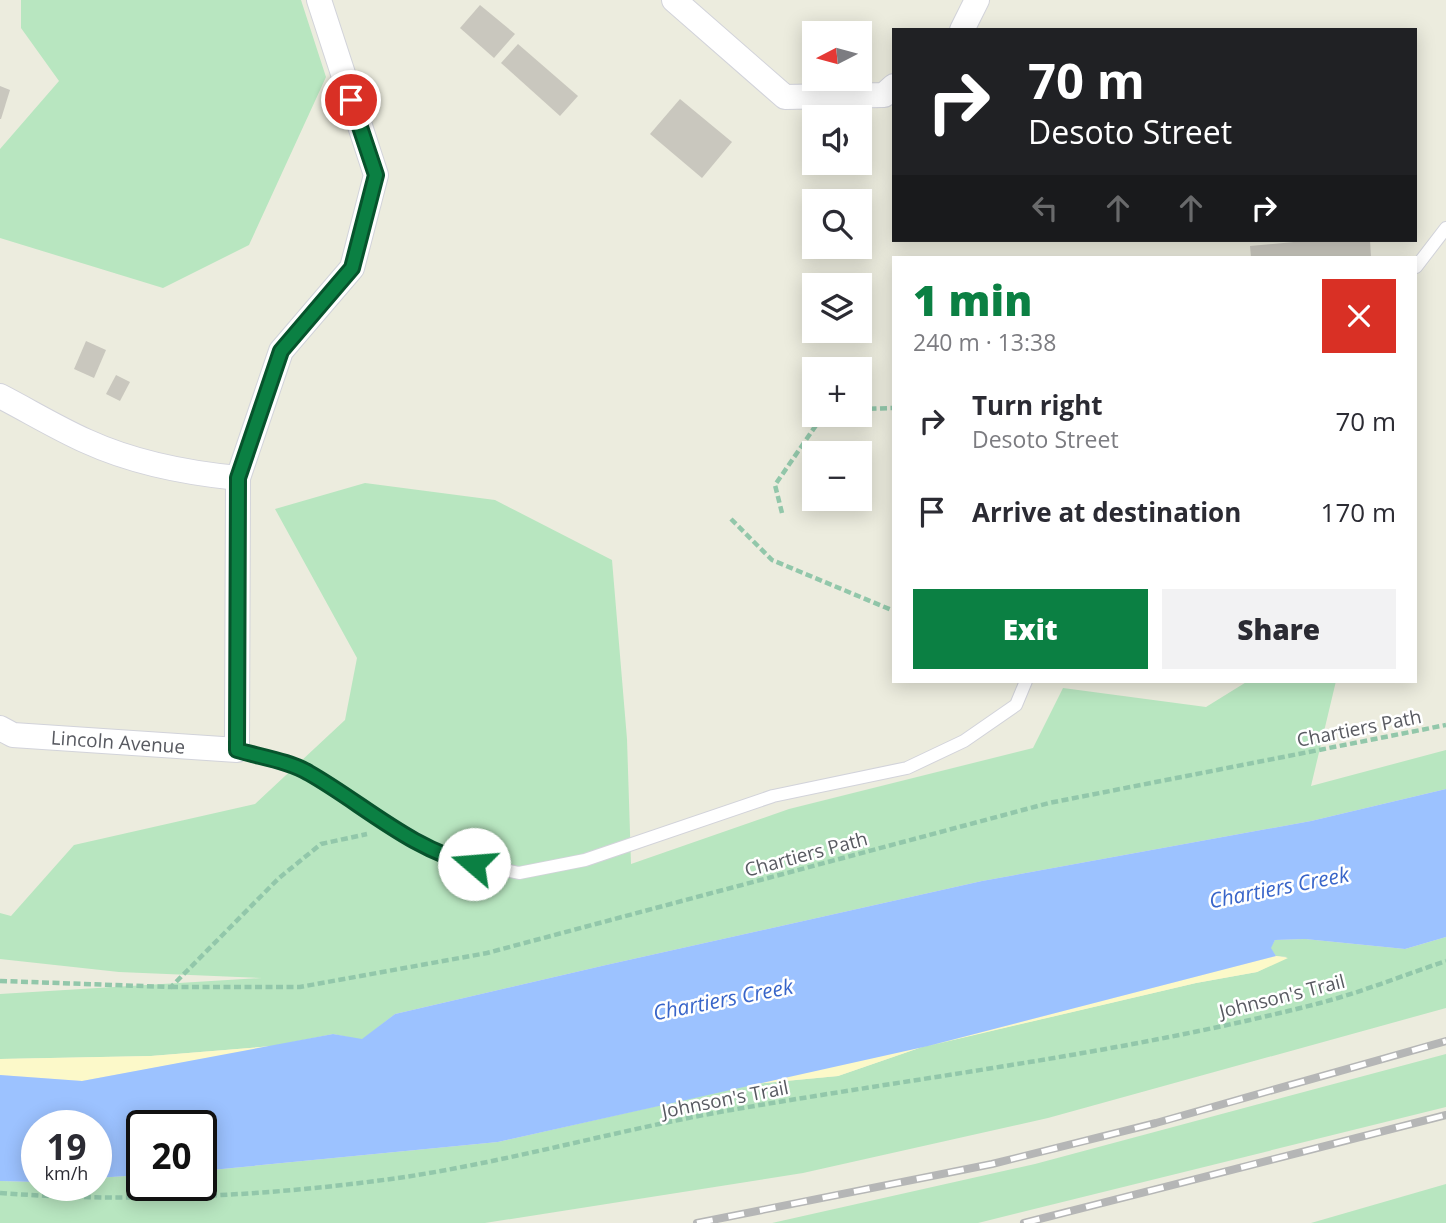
<!DOCTYPE html>
<html lang="en">
<head>
<meta charset="utf-8">
<style>
	:root { --surface:#fff; --page:#f2f2f3; --text:#2b2b33; --muted:#7c7c81; --accent:#0b8043 }
	body { margin:0; font-family:"Open Sans",sans-serif; background:var(--page); color:var(--text); height:100vh; display:flex; flex-direction:column; font-size:26px; white-space:nowrap }
	* { box-sizing:border-box; margin:0 }
	p { font-size:23px; color:var(--muted) }
	.icon { flex:none; width:38px; height:38px; fill:none; stroke:currentColor; stroke-width:2; stroke-linecap:round; stroke-linejoin:round }
	.map { position:relative; flex:1; overflow:hidden }
	.details { position:absolute; left:892px; top:256px; width:525px; height:427px; display:flex; flex-direction:column; background:var(--surface); border-radius:0px; box-shadow:0 4px 18px #0003 }
	.details>* { flex:none }
	.top-card { position:absolute; left:892px; top:28px; width:525px; height:214px; border-radius:0px; box-shadow:0 4px 18px #0003; background:#202124; color:#fff; overflow:hidden }
	.needle { width:46px; rotate:264deg }
	.fabs { position:absolute; left:802px; top:21px; display:grid; gap:14px }
	.fabs a { display:grid; place-items:center; width:70px; height:70px; border-radius:0px; background:var(--surface); box-shadow:0 4px 18px #0003; font-size:35px }
	.speed { position:absolute; left:21px; top:1110px; display:flex; gap:14px; font-size:35px; font-weight:700; text-align:center }
	.speed>* { display:grid; place-content:center; width:91px; height:91px; border-radius:50%; background:var(--surface); box-shadow:0 4px 18px #0003; line-height:1 }
	.speed small { font-size:18px; font-weight:400 }
	.speed .limit { border:4px solid #111; border-radius:10px; background:#fff; color:#111 }
	.pin { position:absolute; display:grid; place-items:center; width:60px; height:60px; color:#fff; margin:-30px; border:4px solid #fff; border-radius:50%; box-shadow:0 2px 7px #0007 }
	.me { position:absolute; width:77px; margin:-38px; rotate:288deg; stroke-linejoin:round; filter:drop-shadow(0 0 5px #0008) }
	.turn { display:flex; align-items:center; gap:24px; height:147px; padding:0 21px; font-size:32px }
	.turn .icon { width:91px; height:91px; stroke-width:2.5 }
	.turn b { display:block; font-size:49px; line-height:60px }
	.lanes { display:flex; align-items:center; height:66px; padding:0 21px; background:#0003; justify-content:center; gap:35px; direction:ltr }
	.lanes .off { opacity:.35 }
	.round { display:grid; place-items:center; flex:none; width:74px; height:74px; border-radius:0px; background:var(--page) }
	.headline { display:flex; align-items:center; justify-content:space-between; height:119px; padding:0 21px }
	h1 { font-size:42px; font-weight:800; line-height:52px; color:var(--accent) }
	.button { display:flex; gap:14px; margin-top:auto; padding:14px 21px }
	.button a { flex:1; height:80px; border-radius:0px; background:var(--accent); color:#fff; font-size:28px; font-weight:800; line-height:80px; text-align:center }
	.button a+a { background:var(--page); color:var(--text) }
	ul { padding:0; list-style:none }
	li { display:flex; align-items:center; gap:21px; height:91px; padding:0 21px }
	li div { flex:1 }
	li b { display:block; font-size:26px }
	li em { font-style:normal }
	.map>svg:first-child { display:block }
	.green { fill:#b8e6c0 }
	.sand { fill:#fcf9c9 }
	.water { fill:#9cc2ff }
	.building { fill:#c9c7be }
	.lines { fill:none; stroke-linecap:round; stroke-linejoin:round }
	.service-casing { stroke:#d2d3da; stroke-width:14 }
	.minor-casing { stroke:#d2d3da; stroke-width:26 }
	.path { stroke:#92c7aa; stroke-width:4.5; stroke-dasharray:7 3.5; stroke-linecap:butt }
	.service { stroke:#fff; stroke-width:12 }
	.minor { stroke:#fff; stroke-width:24 }
	.rail-casing { stroke:#b5b6b6; stroke-width:8 }
	.rail { stroke:#fff; stroke-width:5; stroke-dasharray:16; stroke-linecap:butt }
	.route-casing { stroke:#07532c; stroke-width:18 }
	.route { stroke:#0b8043; stroke-width:12 }
	.labels { text-anchor:middle; dominant-baseline:central; stroke-width:5; stroke-linejoin:round; paint-order:stroke }
	.street-label { font-size:19px; fill:#585a61; stroke:#fff }
	.water-label { font-size:21px; font-style:italic; fill:#3865c9; stroke:#fff }
</style>
</head>
<body>
<div class="map">
<svg width="1446" height="1223" viewBox="0 0 1446 1223">
	<rect width="100%" height="100%" fill="#ececde"/>
	<!-- green -->
	<g class="green">
		<path d="M21 0H301L326 77 249 245 163 288 0 238V149L59 81 21 28Z"/>
		<path d="M365 483 495 500 612 560 627 739 631 864 789 809 1033 748 1063 688 1206 707 1248 681H1336L1311 786 1446 750V789L1311 821 982 881 606 965 395 1014 362 1040 333 1034 273 1046 151 1056 0 1059V994L262 978 119 972 0 959V913L11 916 74 845 255 804 345 720 357 658 275 509Z"/>
		<path d="M1446 937V1008L1048 1118 803 1173 485 1223H0V1181L37 1182V1185H96V1178L142 1175V1185H201V1171L498 1142 754 1084 838 1076 922 1047 1196 983 1257 972 1287 957 1276 956 1270 948 1275 940 1305 939 1405 949Z"/>
		<path d="M1446 1054V1107L978 1223H772L1035 1164Z"/>
		<path d="M1446 1184V1223H1311Z"/>
	</g>
	<!-- sand -->
	<g class="sand">
		<path d="M1276 956 1288 958 1257 972 1196 983 928 1046Z"/>
		<path d="M273 1046 82 1081 0 1075V1059L151 1056Z"/>
		<path d="M922 1047 838 1076 754 1084Z"/>
	</g>
	<!-- water -->
	<path class="water" d="M1446 789V937L1405 949 1305 939 1275 940 1271 948 1276 956 928 1046 498 1142 201 1171V1125H142V1175L96 1178V1125H37V1182L0 1181V1075L82 1081 333 1034 362 1039 395 1014 606 965 982 881 1311 821Z"/>
	<!-- building -->
	<g class="building">
		<path d="M480 5 515 34 494 58 460 28Z"/>
		<path d="M518 44 578 96 560 116 501 63Z"/>
		<path d="M0 86 10 90 1 119H0Z"/>
		<path d="M680 99 732 142 702 178 650 134Z"/>
		<path d="M1315 240H1370L1371 257H1251L1250 246Z"/>
		<path d="M86 341 106 350 94 378 74 369Z"/>
		<path d="M116 375 130 382 120 401 106 394Z"/>
	</g>
	<g class="lines">
		<defs>
			<g id="service">
				<path d="M1416 267 1446 228"/>
				<path d="M237 750 307 771 361 808 452 859 519 873 585 860 773 796 907 768 964 741 1016 705 1026 681"/>
			</g>
			<g id="minor">
				<path d="M674 0 785 97 884 95 894 86"/>
				<path d="M962 30 977 0"/>
				<path d="M0 396C29 411 57 428 86 441 134 463 186 473 238 478"/>
				<path d="M0 728 13 735 237 750 238 478 281 351 352 268 376 175 319 0"/>
			</g>
		</defs>
		<!-- service casing -->
		<use href="#service" class="service-casing"/>
		<!-- minor casing -->
		<use href="#minor" class="minor-casing"/>
		<!-- path -->
		<g class="path">
			<path d="M859 409 894 408"/>
			<path d="M782 513 775 485 821 418 830 415"/>
			<path d="M731 519 772 560 894 611"/>
			<path d="M0 981 171 987 279 878 321 844 367 834"/>
			<path d="M171 987H300L487 953 1049 803 1446 725"/>
			<path d="M0 1193C134 1203 273 1196 405 1177 515 1160 622 1129 731 1110 927 1076 1127 1053 1320 1003 1362 992 1404 975 1446 961"/>
		</g>
		<!-- service -->
		<use href="#service" class="service"/>
		<!-- minor -->
		<use href="#minor" class="minor"/>
		<defs>
			<g id="rail">
				<path d="M697 1223 992 1164 1156 1123 1446 1041"/>
				<path d="M1024 1223 1446 1115"/>
			</g>
		</defs>
		<!-- rail casing -->
		<use href="#rail" class="rail-casing"/>
		<!-- rail -->
		<use href="#rail" class="rail"/>
	</g>
	<g class="lines">
		<defs>
			<path id="route" d="M351 100 376 175 352 268 281 351 238 478 237 750C260 757 289 761 309 773 362 803 413 851 474 864"/>
		</defs>
		<!-- route casing -->
		<use href="#route" class="route-casing"/>
		<!-- route -->
		<use href="#route" class="route"/>
	</g>
	<g class="labels">
		<!-- street labels -->
		<g class="street-label">
			<text transform="translate(1359 728) rotate(-11)">Chartiers Path</text>
			<text transform="translate(118 742) rotate(4)">Lincoln Avenue</text>
			<text transform="translate(806 854) rotate(-15)">Chartiers Path</text>
			<text transform="translate(1282 996) rotate(-14)">Johnson's Trail</text>
			<text transform="translate(725 1099) rotate(-11)">Johnson's Trail</text>
		</g>
		<!-- water labels -->
		<g class="water-label">
			<text transform="translate(1279 887) rotate(-11)">Chartiers Creek</text>
			<text transform="translate(723 999) rotate(-11)">Chartiers Creek</text>
		</g>
	</g>
</svg>
<div class="fabs">
<a><svg class="needle" viewBox="-14 -14 28 28"><path d="M0-13l5 13h-10z" fill="#e53935"/><path d="M0 13l5-13h-10z" fill="#7c7c81"/></svg></a>
<a><svg class="icon" aria-label="sound" viewBox="0 0 24 24"><path d="M4 9h4l5-4v14l-5-4H4zM17 9q2 3 0 6"/></svg></a>
<a><svg class="icon" aria-label="search" viewBox="0 0 24 24"><circle cx="10" cy="10" r="6"/><path d="M15 15l6 6"/></svg></a>
<a><svg class="icon" aria-label="layers" viewBox="0 0 24 24"><path d="M12 4l9 5-9 5-9-5zM3 14l9 5 9-5"/></svg></a>
<a>+</a>
<a>−</a>
</div>
<div class="speed"><div>19<small>km/h</small></div><div class="limit">20</div></div>
<div class="pin" style="left:351px;top:100px;background:#d93025"><svg class="icon" aria-label="arrive" viewBox="0 0 24 24"><path d="M6 21V4h12l-3 4 3 4H6"/></svg></div>
<svg class="me" style="left:474px;top:864px" viewBox="-20 -20 40 40"><circle r="19" fill="#fff"/><path d="M0-13L10 11 0 6-10 11z" fill="#0b8043"/></svg>
<div class="top-card">
<div class="turn"><svg class="icon" aria-label="right" viewBox="0 0 24 24"><path d="M7 20v-9h11M14 6l5 5-5 5"/></svg><div><b>70 m</b>Desoto Street</div></div>
<div class="lanes"><svg class="icon off" aria-label="left" viewBox="0 0 24 24"><path d="M17 20v-9H6M10 6l-5 5 5 5"/></svg><svg class="icon off" aria-label="ahead" viewBox="0 0 24 24"><path d="M12 20V5M6 11l6-6 6 6"/></svg><svg class="icon off" aria-label="ahead" viewBox="0 0 24 24"><path d="M12 20V5M6 11l6-6 6 6"/></svg><svg class="icon" aria-label="right" viewBox="0 0 24 24"><path d="M7 20v-9h11M14 6l5 5-5 5"/></svg></div>
</div>
<section class="details">
<div class="headline"><div><h1>1 min</h1><p>240 m · 13:38</p></div><a class="round" style="background:#d93025;color:#fff"><svg class="icon" aria-label="close" viewBox="0 0 24 24"><path d="M6 6l12 12M18 6L6 18"/></svg></a></div>
<ul>
<li><svg class="icon" aria-label="right" viewBox="0 0 24 24"><path d="M7 20v-9h11M14 6l5 5-5 5"/></svg><div><b>Turn right</b><p>Desoto Street</p></div><em>70 m</em></li>
<li><svg class="icon" aria-label="arrive" viewBox="0 0 24 24"><path d="M6 21V4h12l-3 4 3 4H6"/></svg><div><b>Arrive at destination</b></div><em>170 m</em></li>
</ul>
<div class="button"><a>Exit</a><a>Share</a></div>
</section>
</div>
</body>
</html>
